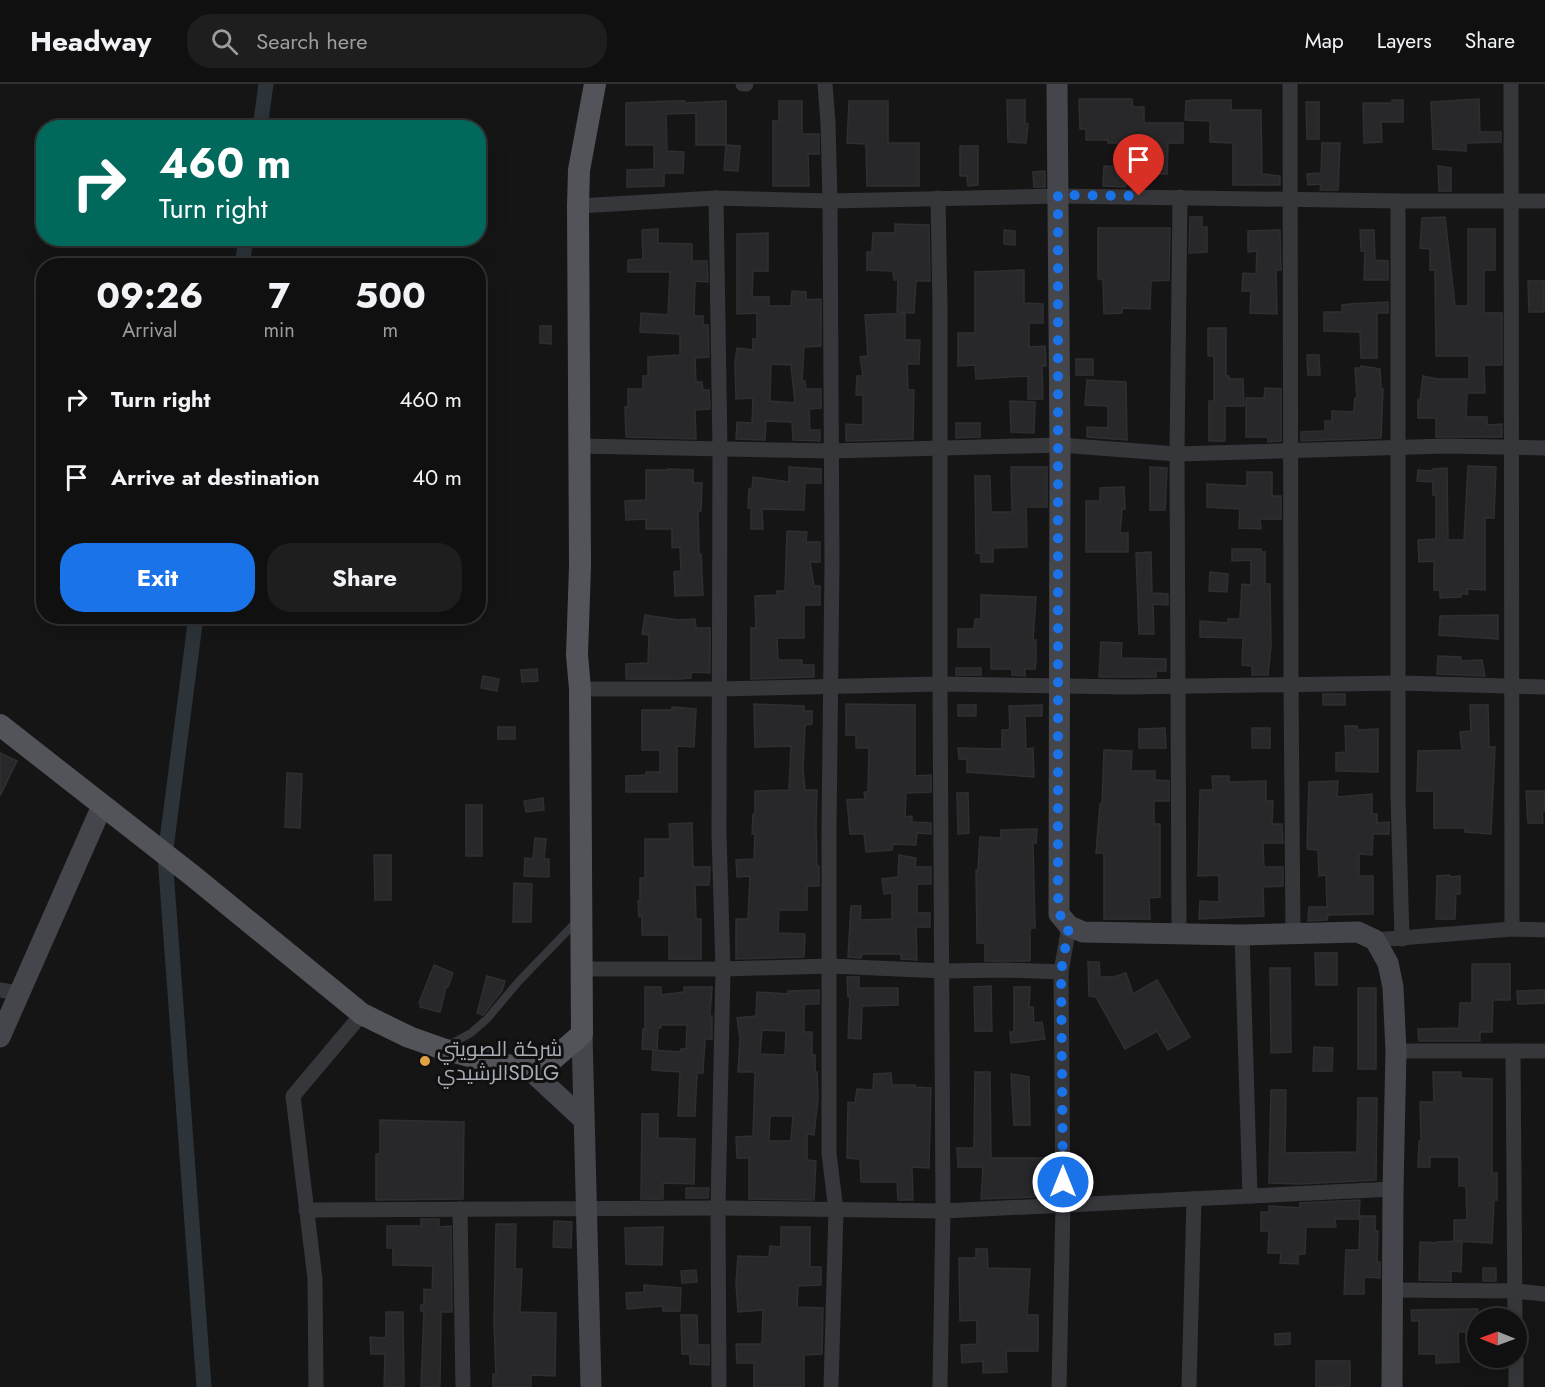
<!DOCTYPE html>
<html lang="en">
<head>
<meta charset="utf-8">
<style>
	:root { --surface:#101010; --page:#1e1e1e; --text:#f1f3f6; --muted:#9c9d9f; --line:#303030; --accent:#1a73e8 }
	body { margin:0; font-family:Jost,Cairo,sans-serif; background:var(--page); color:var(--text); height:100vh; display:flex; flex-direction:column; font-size:22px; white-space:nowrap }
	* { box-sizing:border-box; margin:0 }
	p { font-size:20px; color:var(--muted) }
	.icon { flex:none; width:33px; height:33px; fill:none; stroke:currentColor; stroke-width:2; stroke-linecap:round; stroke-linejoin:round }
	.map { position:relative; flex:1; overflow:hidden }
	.sheet { position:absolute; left:36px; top:174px; width:450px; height:366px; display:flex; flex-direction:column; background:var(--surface); border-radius:24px; box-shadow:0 6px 24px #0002,0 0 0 2px var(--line) }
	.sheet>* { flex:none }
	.banner { position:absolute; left:36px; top:36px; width:450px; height:126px; border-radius:24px; box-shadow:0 6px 24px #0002,0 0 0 2px var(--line); background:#00695c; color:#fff; overflow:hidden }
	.needle { width:39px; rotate:271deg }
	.tools { position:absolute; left:1467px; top:1224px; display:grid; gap:12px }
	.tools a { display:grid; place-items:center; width:60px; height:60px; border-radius:50%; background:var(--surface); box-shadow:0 6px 24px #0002,0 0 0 2px var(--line); font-size:30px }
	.pin { position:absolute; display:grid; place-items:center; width:51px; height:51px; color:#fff; margin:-62px -26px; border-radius:50% 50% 50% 0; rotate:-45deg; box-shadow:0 0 6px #0007 }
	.pin .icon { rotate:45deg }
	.me { position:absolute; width:66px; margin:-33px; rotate:0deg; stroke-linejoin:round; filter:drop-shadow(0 0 4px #0008) }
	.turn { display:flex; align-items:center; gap:21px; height:126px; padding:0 24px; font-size:27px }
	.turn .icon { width:78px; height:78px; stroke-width:2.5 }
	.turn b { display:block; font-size:42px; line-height:51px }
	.eta { display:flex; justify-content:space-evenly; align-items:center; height:102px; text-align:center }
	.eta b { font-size:36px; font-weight:700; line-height:42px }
	.action { display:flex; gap:12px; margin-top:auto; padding:12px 24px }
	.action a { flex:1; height:69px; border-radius:24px; background:var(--accent); color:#fff; font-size:24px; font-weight:700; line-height:69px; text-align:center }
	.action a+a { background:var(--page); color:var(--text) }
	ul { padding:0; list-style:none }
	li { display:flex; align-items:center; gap:18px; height:78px; padding:0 24px }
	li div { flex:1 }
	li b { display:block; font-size:22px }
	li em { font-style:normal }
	header { display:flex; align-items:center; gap:36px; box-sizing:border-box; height:84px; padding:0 30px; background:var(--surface); border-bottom:2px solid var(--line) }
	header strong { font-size:28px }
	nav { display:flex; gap:33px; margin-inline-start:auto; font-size:21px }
	.search { width:420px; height:54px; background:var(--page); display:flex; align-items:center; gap:15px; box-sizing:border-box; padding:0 21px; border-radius:24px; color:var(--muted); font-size:22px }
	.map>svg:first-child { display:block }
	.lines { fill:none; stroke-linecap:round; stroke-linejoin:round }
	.canal { stroke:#2c3439; stroke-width:15 }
	.building { fill:#28282a; stroke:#2f2f32; stroke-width:1.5; fill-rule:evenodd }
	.lane { stroke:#36373b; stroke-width:8 }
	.street { stroke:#36373b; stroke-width:15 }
	.secondary { stroke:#44464b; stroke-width:21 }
	.primary { stroke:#525459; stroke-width:22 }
	.route { stroke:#1a73e8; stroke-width:10; stroke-dasharray:0 18 }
	.poi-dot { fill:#e1a241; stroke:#101011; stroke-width:2 }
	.labels { text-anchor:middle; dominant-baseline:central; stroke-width:6; stroke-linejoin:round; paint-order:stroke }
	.poi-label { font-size:21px; fill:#a8acb5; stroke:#101011; text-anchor:start }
</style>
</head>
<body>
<header>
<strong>Headway</strong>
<div class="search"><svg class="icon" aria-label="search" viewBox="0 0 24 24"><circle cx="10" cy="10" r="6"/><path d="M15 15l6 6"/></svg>Search here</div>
<nav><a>Map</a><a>Layers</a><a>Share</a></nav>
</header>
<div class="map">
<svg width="1545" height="1303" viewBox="0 0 1545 1303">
	<rect width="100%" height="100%" fill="#151516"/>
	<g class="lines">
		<!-- canal -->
		<g class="canal">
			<path d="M260 44 266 0"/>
			<path d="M242 182 246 154"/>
			<path d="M196 532 165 772 204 1303"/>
		</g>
	</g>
	<!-- building -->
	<g class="building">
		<path d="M1079 15H1132L1133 23H1144V39H1183V59H1168L1167 90 1136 89 1137 100 1125 101V103L1103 102 1104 82 1125 83 1126 59H1108V56H1086V45H1080Z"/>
		<path d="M1479 15 1480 48H1501V58L1466 59V67L1433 65 1431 18Z"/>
		<path d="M1007 16H1025V39L1028 40 1026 59 1008 58Z"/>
		<path d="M1194 16H1231V26H1261L1262 90 1280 92V101H1233V59L1210 58V37L1185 36 1186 17Z"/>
		<path d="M1392 16H1403V38H1381L1382 58 1364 59 1363 19H1392Z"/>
		<path d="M669 17H685V19L726 17V61H696V29L666 30 667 67 684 68 683 89H664V102L627 103V86L654 85V61H626V19Z"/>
		<path d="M779 17H802V50H819V70H808L809 102H773V37H779Z"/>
		<path d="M849 17H888V59H919V102H867L866 60 847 59Z"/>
		<path d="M1306 18H1319V55H1307Z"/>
		<path d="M1322 59H1340L1338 106H1320L1321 100 1308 101 1307 90 1321 89Z"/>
		<path d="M726 61 740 62 738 87 724 86Z"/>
		<path d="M960 62H978V101L968 102 967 92H960Z"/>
		<path d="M1438 82 1451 84V107H1439Z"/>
		<path d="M1045 87V103H1034L1033 88Z"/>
		<path d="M1190 133H1202V143H1207V168L1189 169Z"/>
		<path d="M1445 133 1455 222H1468V145H1495V186H1484V229H1502V281H1484L1485 309H1467L1466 333H1487V341L1502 340V353H1436V334H1418V316H1420L1423 292 1437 295H1469V272H1436L1435 186H1430V165L1420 164 1422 134Z"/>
		<path d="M895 140 929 141 930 197H916L914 229 897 228 898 196H894L893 187 867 186V168H872L873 149H895Z"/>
		<path d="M1098 144H1170L1169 196 1151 197 1150 225 1122 224V229L1104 230 1103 196 1098 195Z"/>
		<path d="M658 145V159L692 160V177H707L708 198 695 197 694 232H703V241H708L709 273 695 274 696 298H702L703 306H709L710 325 695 326 696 355 626 353 625 323H628V305H643V292H648V273L680 271V250L640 248 641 229 668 231 670 188H628V176L643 175 642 146Z"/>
		<path d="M1004 146 1015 147V161L1004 160Z"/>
		<path d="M1280 146 1281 186H1276L1277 230 1250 229 1251 207H1242L1243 189 1256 190 1257 167 1248 168V147Z"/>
		<path d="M1360 146H1374L1375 176 1388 177V196H1364L1365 167H1361Z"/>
		<path d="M768 149V187H753L752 213H769V222H791L792 207 806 208V216L821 215V262L804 263 802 297H805L806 305H821V324L809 325 810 346H820V357L793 356 792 338 766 337 765 356 736 355 737 338 752 339 753 314 736 315 735 278 737 264 753 266V255H757V229L737 230V150ZM771 280 791 281 795 319 770 317Z"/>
		<path d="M1024 186V219L1043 220V239H1029V263L1045 262 1046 282H1042L1043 315H1028V292L976 295 975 281 958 282V249H975V188Z"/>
		<path d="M1528 197H1544V228H1529Z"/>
		<path d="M1388 218V229H1377V274H1361L1360 248 1324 247V228H1342V221L1350 220Z"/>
		<path d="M888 230H905V256H920L919 280H907L908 306H914L913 355 846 357V340L863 341V311H856L857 292H863L860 273 868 272 865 231Z"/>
		<path d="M540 242H551V260L540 259Z"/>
		<path d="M1208 244H1226V292H1229V295H1243L1244 322H1225V357H1209V317H1214V272H1208Z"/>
		<path d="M1307 271H1319L1320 291H1308Z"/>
		<rect x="1076" y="275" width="17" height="16"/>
		<path d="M1361 282 1380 285 1381 305H1383L1381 354 1301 357V348L1325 347V337H1332V327L1354 328 1355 314H1357L1355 284H1361Z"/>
		<path d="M1087 296 1126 298 1127 356 1087 353V343L1108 344V322L1085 321Z"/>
		<path d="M1265 304 1281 305V357L1268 358V353H1246V314H1264Z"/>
		<path d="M1010 317 1035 318 1034 349 1011 348Z"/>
		<path d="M956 339H980V353L956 354Z"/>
		<path d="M1468 382 1496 383 1494 434H1485V506L1467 505 1468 510H1461V513L1440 514V506H1434V477L1419 478 1418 456 1436 455V411H1433V398L1417 397 1418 386 1433 387V385L1447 384 1448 456H1464Z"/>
		<path d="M789 383 821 385V399H805L804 426 762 425 763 445H751V424H748L749 405H752L753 393 789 398Z"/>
		<path d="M1011 383H1047V423H1026L1027 463 993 464V478H981V470L976 469 975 392H990L991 428H1012Z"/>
		<path d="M1150 383 1167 384 1165 426H1150Z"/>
		<path d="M668 385 693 386V399H702L701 427H698L699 470H701L703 511 675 512 674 488 681 487 680 463 672 464V445H646V435L626 436 625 417 646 416V386H668Z"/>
		<path d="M1247 388H1272V412H1281V435H1260L1261 445 1239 444 1240 425 1207 423V400L1247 402Z"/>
		<path d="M1124 403 1125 425H1122L1120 449H1128V468H1086V417H1100V404Z"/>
		<path d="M787 447 807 448 806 458H820V478H810L814 502H820V521H804V554H777L778 576H802V581H814V593L751 595V544H756L755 512 777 511V507H785Z"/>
		<path d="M1232 465H1261V468H1265V500H1270L1271 562 1268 591H1252V582L1242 581 1243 554 1200 553V537L1228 539V535H1240L1242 500 1251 501V476L1232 477Z"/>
		<path d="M1151 468 1152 509 1168 510V521L1153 520 1154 550H1139L1136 469Z"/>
		<path d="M1210 488 1228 490 1227 508 1209 507Z"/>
		<path d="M981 511 1036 513 1033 556H1036V576L1035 585H1025V592L1012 591V585H991V563H958V545H974L975 535H981Z"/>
		<path d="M645 531 678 536 695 535 696 544H710V589L691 588V594L679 595H626V580L648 579 649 551 642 550Z"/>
		<path d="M1498 531V555L1439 551 1440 532Z"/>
		<path d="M1101 558 1122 559 1121 574 1166 575V587H1156V593H1099Z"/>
		<path d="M1438 572 1461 573V577L1482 576 1485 592 1437 590Z"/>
		<rect x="956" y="584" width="25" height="7"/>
		<path d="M537 585 538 597 522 598 521 586Z"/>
		<path d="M483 592 499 595 497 607 481 604Z"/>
		<rect x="1323" y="610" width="22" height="11"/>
		<path d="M754 620 804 622V627H812V640L805 641 803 684 805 706H817L816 741 817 782H819V802H807V826H779L778 849 805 850 804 873 736 875V835H748L750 792 737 793 736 776 754 775 755 750H752L753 730H755V707L789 706 791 662 755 663Z"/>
		<path d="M846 620 915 621V692L931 691V708L906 709 905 733 912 732V738L931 739V750L917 749 916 761 893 760 892 766 866 768 864 750H850L847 716 865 715 864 708H868L869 664H856V651H846Z"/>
		<rect x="958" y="621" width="18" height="11"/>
		<path d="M1042 621V632H1025L1026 665 1033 664 1034 693 967 688V675H959L958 664 1002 665V646H1008L1010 643 1009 622Z"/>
		<path d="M1470 621H1488L1489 663H1495L1491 750 1465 748V744H1434V707H1417L1418 667 1462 666 1460 648 1471 647Z"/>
		<path d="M672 623 696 625 694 663 677 662V708H626V692L646 691V688H660V666H642V626H672Z"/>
		<path d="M1345 642H1357L1358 646 1378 645V688L1336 687V669L1346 668Z"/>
		<rect x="498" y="643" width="17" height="12"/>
		<path d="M1165 644 1166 664H1139V645Z"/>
		<rect x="1252" y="644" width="18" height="20"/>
		<path d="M1104 666 1132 667 1131 687H1155V696L1169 697V717H1154V740H1160V813L1149 814 1150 835H1104V769H1096L1100 720H1102Z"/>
		<path d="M0 669 17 677 0 712Z"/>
		<path d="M287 689 302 690 300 744 285 743Z"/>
		<path d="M1212 692H1229V698L1266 697V717H1273L1272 740H1282L1283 759H1263L1264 783H1283V802L1263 803 1264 832 1199 835 1200 817 1219 818V791L1198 792 1200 706H1213Z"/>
		<path d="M1338 697 1337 713 1372 710V730H1377V739L1389 738V750H1373L1372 771 1359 770V792H1373V830L1328 831 1327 836 1308 837 1309 823H1327L1326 791 1319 792 1318 766 1307 765 1309 698Z"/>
		<path d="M1526 707H1545V727L1542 728 1543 739H1528Z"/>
		<path d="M957 709H968L969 749 958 750Z"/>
		<path d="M543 714 544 726 526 728 524 717Z"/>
		<rect x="466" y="721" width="16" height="51"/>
		<path d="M692 739 693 783H710L709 801H695L696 835H701V875H669V851H642V832L639 833 638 817H640V794H645V755H670L669 740Z"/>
		<path d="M1037 745 1036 759 1033 758 1035 844H1030V877H985V859H977L976 786H978L980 753 1001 754V746Z"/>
		<path d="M535 754 546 755 544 775H549V793L524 792 525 774 533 775Z"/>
		<path d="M374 771H391V816H375Z"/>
		<path d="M899 771 916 774 915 783H931V800H917V829H930V843H916L917 876 901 875V870H862L861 874 848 873 851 822H861L860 836 892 835V809L884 810 882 795 898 793Z"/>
		<path d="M1450 791V793L1460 792V810H1456L1455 835H1436L1437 792Z"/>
		<path d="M514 799 532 800 531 838H513Z"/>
		<path d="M1315 869H1337V901H1316Z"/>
		<path d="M1088 878H1099L1100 893H1114L1126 889 1133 910 1157 896 1190 953 1168 966 1157 947 1125 965 1096 913 1089 912Z"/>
		<path d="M1472 880H1510V916H1493L1492 948H1480V957H1419L1418 945 1459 944 1460 919H1472Z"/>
		<path d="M434 881 453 889 448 903H446L440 928 420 923 421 919H419Z"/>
		<path d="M1270 884H1290L1291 968 1271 969Z"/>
		<path d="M487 892 505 897 502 907 483 931 477 929Z"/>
		<path d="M847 893H859V904H898V921L862 922 861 955 848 954 850 913H848Z"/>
		<path d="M991 902 992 947H975L974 903Z"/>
		<path d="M645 903H661V911L684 908V903H712L710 932H712V955H705L703 989H697L695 1032H678L680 988 652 986 653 966 680 968 681 965H686L687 941H661V944H658L657 966 642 965 643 945 645 946Z"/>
		<path d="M1014 903H1030L1029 923H1033L1034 939 1042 938 1045 955 1011 959 1010 948H1014Z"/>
		<rect x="1358" y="904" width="18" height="81"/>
		<path d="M819 906V920H805L804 926V948H812V971H815V988H817L818 1014 814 1051 807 1050V1076L816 1077 814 1116 749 1115V1074H737L736 1053 753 1052 755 988H738L740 954 737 934 756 932 757 908 788 910V907ZM762 946 786 947 785 971 760 970ZM770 1032H793L791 1057H769Z"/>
		<path d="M1545 906V919L1518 920 1517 907Z"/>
		<path d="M1314 963 1333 964 1332 987H1313Z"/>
		<path d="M975 988H990L991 1074H1053V1108L1035 1109V1113L981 1115 983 1083H958L957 1064H974Z"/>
		<path d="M1433 988H1461V994L1492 995V1089H1497V1116H1494L1492 1159 1454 1157V1136H1467L1466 1102H1459V1073H1430V1083H1418L1419 1057H1421L1420 1018H1434Z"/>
		<path d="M891 989 892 1001H915V1003L931 1004 929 1084 912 1083 913 1116H898L897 1098H861L860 1075 847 1074 848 1018 855 1019 857 1005 873 1006 874 990Z"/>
		<path d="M1011 990 1029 993 1030 1041H1014Z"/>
		<path d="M1271 1006H1286L1285 1069 1357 1068 1358 1014H1377L1376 1096 1300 1100 1269 1099Z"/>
		<path d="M642 1030H658V1054L695 1055 694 1100 663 1099V1115H641Z"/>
		<path d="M380 1036 464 1038 463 1115 376 1116V1070H380Z"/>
		<path d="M686 1104H709L708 1114H686Z"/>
		<path d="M1360 1116 1359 1135H1335L1336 1143H1306L1305 1170H1298V1180L1280 1179 1281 1169H1268L1269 1147H1261V1128H1269V1122L1300 1124V1119Z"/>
		<path d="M1360 1132H1375V1146L1378 1147 1377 1178H1380V1194L1364 1193V1210H1344L1346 1166H1359Z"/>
		<path d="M421 1135H439V1143L451 1142 452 1228H441L440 1303H421L424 1227H421V1221L424 1220V1205L432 1206 433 1182 393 1181V1164H387V1142H421Z"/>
		<path d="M554 1137 572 1138 571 1164 553 1163Z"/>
		<path d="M496 1140H516L515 1185H522L520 1228 556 1229 555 1292 531 1291V1303H493V1290H496L494 1237Z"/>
		<path d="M663 1143 662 1181 626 1180 625 1144Z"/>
		<path d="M781 1143H810V1183H821V1201L798 1202 797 1223 823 1224 822 1270 804 1271V1303H754V1279H737L736 1260H762L763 1226 738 1228 736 1199 738 1172 769 1173 770 1162 781 1163Z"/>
		<path d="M1462 1157 1461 1188 1451 1187V1197L1419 1196 1420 1158 1437 1159V1158Z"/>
		<path d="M976 1165H987L988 1184 1030 1185 1027 1231H1038V1267H1006L1007 1288 983 1289V1277L962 1279 961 1261 977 1260V1236L960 1237 959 1174H976Z"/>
		<rect x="1483" y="1184" width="13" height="13"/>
		<path d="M696 1186 697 1198 682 1199 681 1187Z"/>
		<path d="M644 1201 681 1204 680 1227H663V1222L627 1225 626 1209 644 1208Z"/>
		<path d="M1478 1225V1248H1458L1459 1278 1436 1279V1270H1419V1237H1412L1411 1226Z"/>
		<path d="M386 1228H403L404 1303H384L385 1270H371L370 1253 386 1254Z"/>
		<path d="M681 1231H697L698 1261H709V1281L690 1280V1270H682Z"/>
		<path d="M1290 1249V1260L1275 1261V1250Z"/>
		<path d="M1316 1277H1350V1302L1316 1303Z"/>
	</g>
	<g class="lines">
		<!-- lane -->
		<path class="lane" d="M449 961 471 949 487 935 519 897 577 837"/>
		<!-- street -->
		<g class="street">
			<path d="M743 0H746"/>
			<path d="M825 0 828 39 830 117 832 480 829 746V1069L836 1127 831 1303"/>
			<path d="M1290 0 1291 600 1293 849"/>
			<path d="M1511 0 1512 845"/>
			<path d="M716 114 720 364 719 751 723 885 718 1124 719 1303"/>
			<path d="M938 114 940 223V600L943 1127 940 1303"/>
			<path d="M1398 117V712L1402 855"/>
			<path d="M578 122 716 114 830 117 1058 112 1398 117H1545"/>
			<path d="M578 362 831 367 1060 361 1177 370 1446 362 1545 364"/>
			<path d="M580 605H720L940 600 1127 603 1399 599 1545 603"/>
			<path d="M1179 850 1177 370 1180 113"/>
			<path d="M1242 851 1250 1112"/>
			<path d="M1375 856 1512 845 1545 846"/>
			<path d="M583 885H723L830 882 943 887 1006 886 1061 888"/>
			<path d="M0 906 19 909"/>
			<path d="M1396 967H1545"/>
			<path d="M1513 967 1515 1234"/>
			<path d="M460 1125 463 1303"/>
			<path d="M306 1126 718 1124 943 1127 1393 1105"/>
			<path d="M1391 1206 1515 1207 1545 1210"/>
			<path d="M1516 1274V1303"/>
			<path d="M316 1303 315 1195 293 1012 362 930"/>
			<path d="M1059 1303 1063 1121 1061 888 1069 842"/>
			<path d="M1189 1303 1194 1115"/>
		</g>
		<!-- secondary -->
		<g class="secondary">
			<path d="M1057 0 1060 361 1059 830 1069 842 1083 848 1242 851 1358 848 1375 856 1388 879 1393 903 1396 967 1393 1105 1392 1303"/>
			<path d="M582 950 591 1303"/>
			<path d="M0 953 102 722"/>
			<path d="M529 985 583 1035"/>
		</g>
		<!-- primary -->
		<path class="primary" d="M0 641 193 792 362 930 409 953 443 965 491 978 529 985 552 976 582 950 580 605 577 571 580 482 578 122 579 86 595 0"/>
	</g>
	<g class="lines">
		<!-- route -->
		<path class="route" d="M1063 1098 1061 888 1069 842 1059 830 1058 810V111L1139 112"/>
	</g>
	<!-- markers -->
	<circle class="poi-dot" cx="425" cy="977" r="6"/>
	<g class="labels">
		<!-- poi labels -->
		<g class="poi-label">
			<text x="437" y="965">شركة الصويتي<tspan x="437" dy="24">الرشيديSDLG</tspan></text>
		</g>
	</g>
</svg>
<div class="tools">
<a><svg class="needle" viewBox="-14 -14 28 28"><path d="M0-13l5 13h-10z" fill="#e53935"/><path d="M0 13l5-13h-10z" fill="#9c9d9f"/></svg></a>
</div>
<div class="pin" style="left:1139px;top:112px;background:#d93025"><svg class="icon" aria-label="arrive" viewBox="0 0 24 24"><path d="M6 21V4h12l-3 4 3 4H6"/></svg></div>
<svg class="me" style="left:1063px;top:1098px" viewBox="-20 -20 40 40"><circle r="17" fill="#1a73e8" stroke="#fff" stroke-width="3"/><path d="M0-11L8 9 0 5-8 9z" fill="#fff"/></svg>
<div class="banner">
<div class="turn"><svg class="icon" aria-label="right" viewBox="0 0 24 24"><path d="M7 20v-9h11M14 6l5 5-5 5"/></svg><div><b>460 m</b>Turn right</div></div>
</div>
<section class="sheet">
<div class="eta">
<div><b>09:26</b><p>Arrival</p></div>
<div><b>7</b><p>min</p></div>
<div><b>500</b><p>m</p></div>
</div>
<ul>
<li><svg class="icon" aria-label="right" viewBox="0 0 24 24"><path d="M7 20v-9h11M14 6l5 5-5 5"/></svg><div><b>Turn right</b></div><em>460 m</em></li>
<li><svg class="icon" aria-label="arrive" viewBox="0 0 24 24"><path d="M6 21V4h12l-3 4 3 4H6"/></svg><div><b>Arrive at destination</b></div><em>40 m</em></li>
</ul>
<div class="action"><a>Exit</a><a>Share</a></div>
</section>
</div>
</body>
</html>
